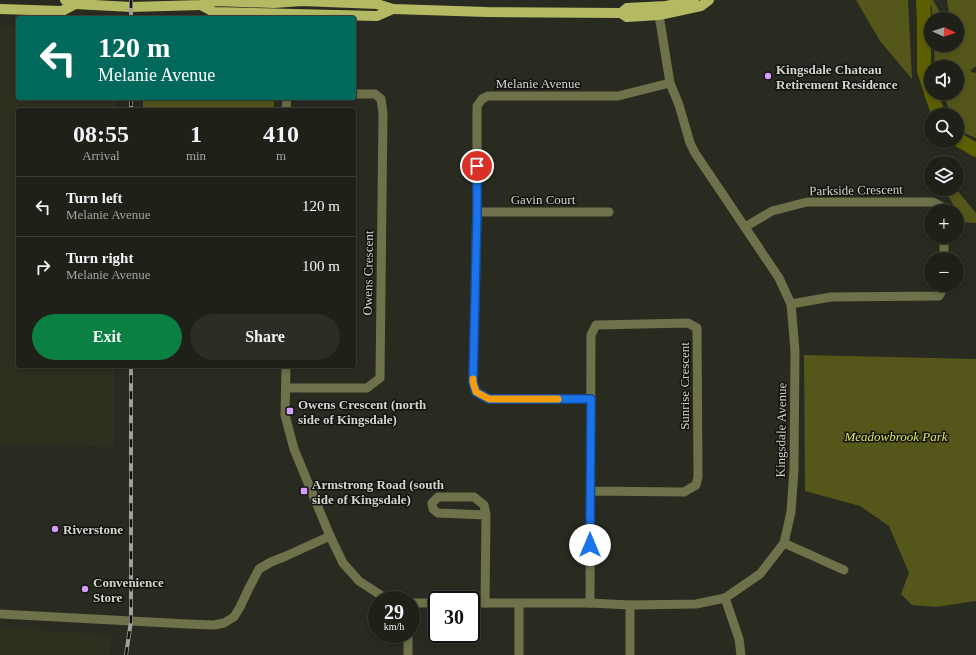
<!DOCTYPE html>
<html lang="en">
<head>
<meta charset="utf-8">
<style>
	:root { --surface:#1f2018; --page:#2c2d25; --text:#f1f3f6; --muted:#a1a3a2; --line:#3c3e37; --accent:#0b8043 }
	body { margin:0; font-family:Georgia,serif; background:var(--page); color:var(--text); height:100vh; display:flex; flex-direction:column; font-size:15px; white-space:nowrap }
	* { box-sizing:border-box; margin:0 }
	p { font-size:13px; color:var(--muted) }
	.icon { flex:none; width:22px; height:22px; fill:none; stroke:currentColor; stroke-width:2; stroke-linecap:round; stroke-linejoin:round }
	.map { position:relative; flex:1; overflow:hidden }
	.panel { position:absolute; left:16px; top:108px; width:340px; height:260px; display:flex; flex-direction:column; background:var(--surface); border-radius:4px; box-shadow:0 2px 6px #0003,0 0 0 1px var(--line) }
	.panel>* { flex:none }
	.guide { position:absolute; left:16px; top:16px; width:340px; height:84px; border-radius:4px; box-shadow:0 2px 6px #0003,0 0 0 1px var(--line); background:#00695c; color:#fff; overflow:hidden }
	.needle { width:26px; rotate:93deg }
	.tools { position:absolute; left:924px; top:12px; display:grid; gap:8px }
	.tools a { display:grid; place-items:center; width:40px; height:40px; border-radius:50%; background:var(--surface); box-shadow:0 2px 6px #0003,0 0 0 1px var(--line); font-size:20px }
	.speed { position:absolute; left:368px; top:591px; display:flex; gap:8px; font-size:20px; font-weight:700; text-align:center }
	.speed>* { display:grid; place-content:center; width:52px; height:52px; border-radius:50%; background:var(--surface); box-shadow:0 2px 6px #0003,0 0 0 1px var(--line); line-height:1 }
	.speed small { font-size:10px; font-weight:400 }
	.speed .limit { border:2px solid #111; border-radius:6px; background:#fff; color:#111 }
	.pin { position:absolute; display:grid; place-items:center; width:34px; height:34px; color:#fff; margin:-17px; border:2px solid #fff; border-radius:50%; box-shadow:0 1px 4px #0007 }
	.me { position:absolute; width:44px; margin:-22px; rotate:0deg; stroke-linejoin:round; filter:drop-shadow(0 0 3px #0008) }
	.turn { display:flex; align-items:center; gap:14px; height:84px; padding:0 16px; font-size:18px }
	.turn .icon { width:52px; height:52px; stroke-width:2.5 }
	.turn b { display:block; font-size:28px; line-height:34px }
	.eta { display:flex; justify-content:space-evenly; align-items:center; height:68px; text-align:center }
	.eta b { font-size:24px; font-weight:700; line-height:28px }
	.primary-button { display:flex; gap:8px; margin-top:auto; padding:8px 16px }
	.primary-button a { flex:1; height:46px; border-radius:24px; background:var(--accent); color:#fff; font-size:16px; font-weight:700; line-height:46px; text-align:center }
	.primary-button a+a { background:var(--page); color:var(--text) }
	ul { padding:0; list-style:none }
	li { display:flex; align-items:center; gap:12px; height:60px; padding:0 16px; border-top:1px solid var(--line) }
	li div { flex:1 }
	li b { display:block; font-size:15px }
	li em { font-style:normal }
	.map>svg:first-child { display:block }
	.built { fill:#2e301f }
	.green { fill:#545719 }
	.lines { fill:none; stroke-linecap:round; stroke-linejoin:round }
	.river { stroke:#5d6001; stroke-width:14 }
	.minor { stroke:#6e7149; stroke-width:9 }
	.major { stroke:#b4ba63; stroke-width:10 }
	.rail-casing { stroke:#a0a199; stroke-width:4 }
	.rail { stroke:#12120e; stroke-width:2.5; stroke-dasharray:8; stroke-linecap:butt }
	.route-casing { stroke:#114b97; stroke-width:10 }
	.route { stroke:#1a73e8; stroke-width:7 }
	.slow { stroke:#f59e0b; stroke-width:7 }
	.poi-dot { fill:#d49cfc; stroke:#12120e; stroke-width:1.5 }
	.labels { text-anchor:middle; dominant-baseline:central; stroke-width:3; stroke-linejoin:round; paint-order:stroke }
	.poi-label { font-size:13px; font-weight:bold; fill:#d3d4cd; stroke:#12120e; text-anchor:start }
	.street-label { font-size:13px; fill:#d3d4cd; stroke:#12120e }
	.park-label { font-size:13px; font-style:italic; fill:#dfe65b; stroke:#12120e }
</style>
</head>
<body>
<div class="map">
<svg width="976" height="655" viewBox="0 0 976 655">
	<rect width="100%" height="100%" fill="#292a20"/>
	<!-- built -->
	<g class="built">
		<path d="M0 26H18V98H116V110H18V366H114V447L0 443Z"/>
		<path d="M0 627 111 635 110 655H0Z"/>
	</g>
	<!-- green -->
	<g class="green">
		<path d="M856 0H908L912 79 880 41Z"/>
		<path d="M928 0H933L936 5 943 19H932V8Z"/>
		<path d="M947 0H976V66L971 70 969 69 972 72 976 73V138L959 131 957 126V115H952L942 93H957V67H935L934 45H954L956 49V45H957V19H950Z"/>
		<rect x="143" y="98" width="131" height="12"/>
		<path d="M932 189H956L976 213V223L957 222V211H955C953 200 945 189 932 191Z"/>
		<path d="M804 355 976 359V601L936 607 912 605 901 594 909 573 889 526 860 506 805 491Z"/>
	</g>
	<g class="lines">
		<!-- river -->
		<g class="river">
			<path d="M923 0 924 20V71L931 92"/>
			<path d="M931 93 937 110 940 115"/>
			<path d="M957 139 976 150"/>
		</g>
		<!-- minor -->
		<g class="minor">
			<path d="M286 110 287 98"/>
			<path d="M477 212H609"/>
			<path d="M745 227 772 211 807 202H933L944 208V211"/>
			<path d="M944 237V259"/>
			<path d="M791 304 831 297 939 296 945 285"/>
			<path d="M286 366 285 415 294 449 330 536 343 563 359 581 382 596 396 600"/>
			<path d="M286 388H367L380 378 383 113 381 99 375 94H354"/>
			<path d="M591 399H489L476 392 473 382 477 212V106L482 99 488 96H618L670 83"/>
			<path d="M784 543 844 570"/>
			<path d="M725 598 739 639 741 655"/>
			<path d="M411 603H437"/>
			<path d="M471 603H590L630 605 696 604 725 598 760 574 784 543 791 512 794 469 795 351 791 304 779 278 695 153 690 143 679 105 670 83 659 15"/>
			<path d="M485 603 486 515 484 505 474 497H438L432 503 433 509 438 513 486 515"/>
			<path d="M590 603 591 335 596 325 688 323 697 328 698 477 696 485 684 492 591 491"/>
			<path d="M519 604V655"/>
			<path d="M630 605V655"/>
			<path d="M0 614 131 621 187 624 214 625 224 623 234 617 240 607 249 588 259 569 271 562 286 556 330 536"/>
			<path d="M408 655V634"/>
		</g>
		<!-- major -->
		<g class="major">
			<path d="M65 0 75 4 131 7 201 5 214 1 274 3 302 1 377 4 393 9 487 12 621 13 627 17 659 15 701 6 709 0"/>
			<path d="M201 5 214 12 377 16 393 9"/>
			<path d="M0 9 62 11 75 4"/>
			<path d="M621 13 627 8 666 6 694 0"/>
		</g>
		<defs>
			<g id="rail">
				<path d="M131 0V18"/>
				<path d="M131 98V110"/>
				<path d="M126 655 131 621V366"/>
			</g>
		</defs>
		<!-- rail casing -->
		<use href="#rail" class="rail-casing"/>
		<!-- rail -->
		<use href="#rail" class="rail"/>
	</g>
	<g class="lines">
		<defs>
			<path id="route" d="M477 166V212L473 382 476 392 489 399H591L590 545"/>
		</defs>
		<!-- route casing -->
		<use href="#route" class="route-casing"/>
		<!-- route -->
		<use href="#route" class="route"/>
		<!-- slow -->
		<path class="slow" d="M473 379V382L476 392 489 399H558"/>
	</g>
	<!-- markers -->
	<g class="poi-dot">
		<circle cx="768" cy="76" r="4"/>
		<rect x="286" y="407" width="8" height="8" rx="2"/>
		<rect x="300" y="487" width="8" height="8" rx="2"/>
		<circle cx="55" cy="529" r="4"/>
		<circle cx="85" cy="589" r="4"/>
	</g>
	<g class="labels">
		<!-- poi labels -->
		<g class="poi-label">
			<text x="776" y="69">Kingsdale Chateau<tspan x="776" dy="15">Retirement Residence</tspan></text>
			<text x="298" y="404">Owens Crescent (north<tspan x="298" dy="15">side of Kingsdale)</tspan></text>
			<text x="312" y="484">Armstrong Road (south<tspan x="312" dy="15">side of Kingsdale)</tspan></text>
			<text x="63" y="529">Riverstone</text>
			<text x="93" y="582">Convenience<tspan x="93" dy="15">Store</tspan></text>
		</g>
		<!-- street labels -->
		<g class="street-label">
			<text x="538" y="83">Melanie Avenue</text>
			<text transform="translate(856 190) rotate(-1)">Parkside Crescent</text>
			<text x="543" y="199">Gavin Court</text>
			<text transform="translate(368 273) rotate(-89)">Owens Crescent</text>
			<text transform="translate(684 386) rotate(-90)">Sunrise Crescent</text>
			<text transform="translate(781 430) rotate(-89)">Kingsdale Avenue</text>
		</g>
		<!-- park labels -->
		<g class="park-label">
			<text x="896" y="436">Meadowbrook Park</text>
		</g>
	</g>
</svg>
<div class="tools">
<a><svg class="needle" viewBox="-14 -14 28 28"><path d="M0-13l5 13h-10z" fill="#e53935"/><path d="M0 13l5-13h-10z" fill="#a1a3a2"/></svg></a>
<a><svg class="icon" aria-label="sound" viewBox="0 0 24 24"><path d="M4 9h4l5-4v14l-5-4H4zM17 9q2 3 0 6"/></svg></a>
<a><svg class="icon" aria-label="search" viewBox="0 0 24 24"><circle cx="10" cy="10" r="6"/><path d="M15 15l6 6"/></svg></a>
<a><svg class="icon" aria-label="layers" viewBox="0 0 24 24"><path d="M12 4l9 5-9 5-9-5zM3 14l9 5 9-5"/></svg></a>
<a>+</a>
<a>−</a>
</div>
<div class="speed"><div>29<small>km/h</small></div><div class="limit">30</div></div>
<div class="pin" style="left:477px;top:166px;background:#d93025"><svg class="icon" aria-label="arrive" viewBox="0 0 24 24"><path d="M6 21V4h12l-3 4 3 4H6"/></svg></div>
<svg class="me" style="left:590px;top:545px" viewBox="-20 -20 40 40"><circle r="19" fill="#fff"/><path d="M0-13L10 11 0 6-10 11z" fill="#1a73e8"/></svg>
<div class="guide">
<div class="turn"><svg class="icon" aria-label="left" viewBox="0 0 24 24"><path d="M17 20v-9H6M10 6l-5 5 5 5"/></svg><div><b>120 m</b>Melanie Avenue</div></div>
</div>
<section class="panel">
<div class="eta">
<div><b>08:55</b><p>Arrival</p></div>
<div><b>1</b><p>min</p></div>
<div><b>410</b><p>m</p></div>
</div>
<ul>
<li><svg class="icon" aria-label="left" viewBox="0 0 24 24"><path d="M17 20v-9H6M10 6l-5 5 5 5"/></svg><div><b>Turn left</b><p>Melanie Avenue</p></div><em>120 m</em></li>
<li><svg class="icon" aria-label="right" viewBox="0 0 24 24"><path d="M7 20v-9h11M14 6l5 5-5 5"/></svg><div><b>Turn right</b><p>Melanie Avenue</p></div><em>100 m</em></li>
</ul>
<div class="primary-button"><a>Exit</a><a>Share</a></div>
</section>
</div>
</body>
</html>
